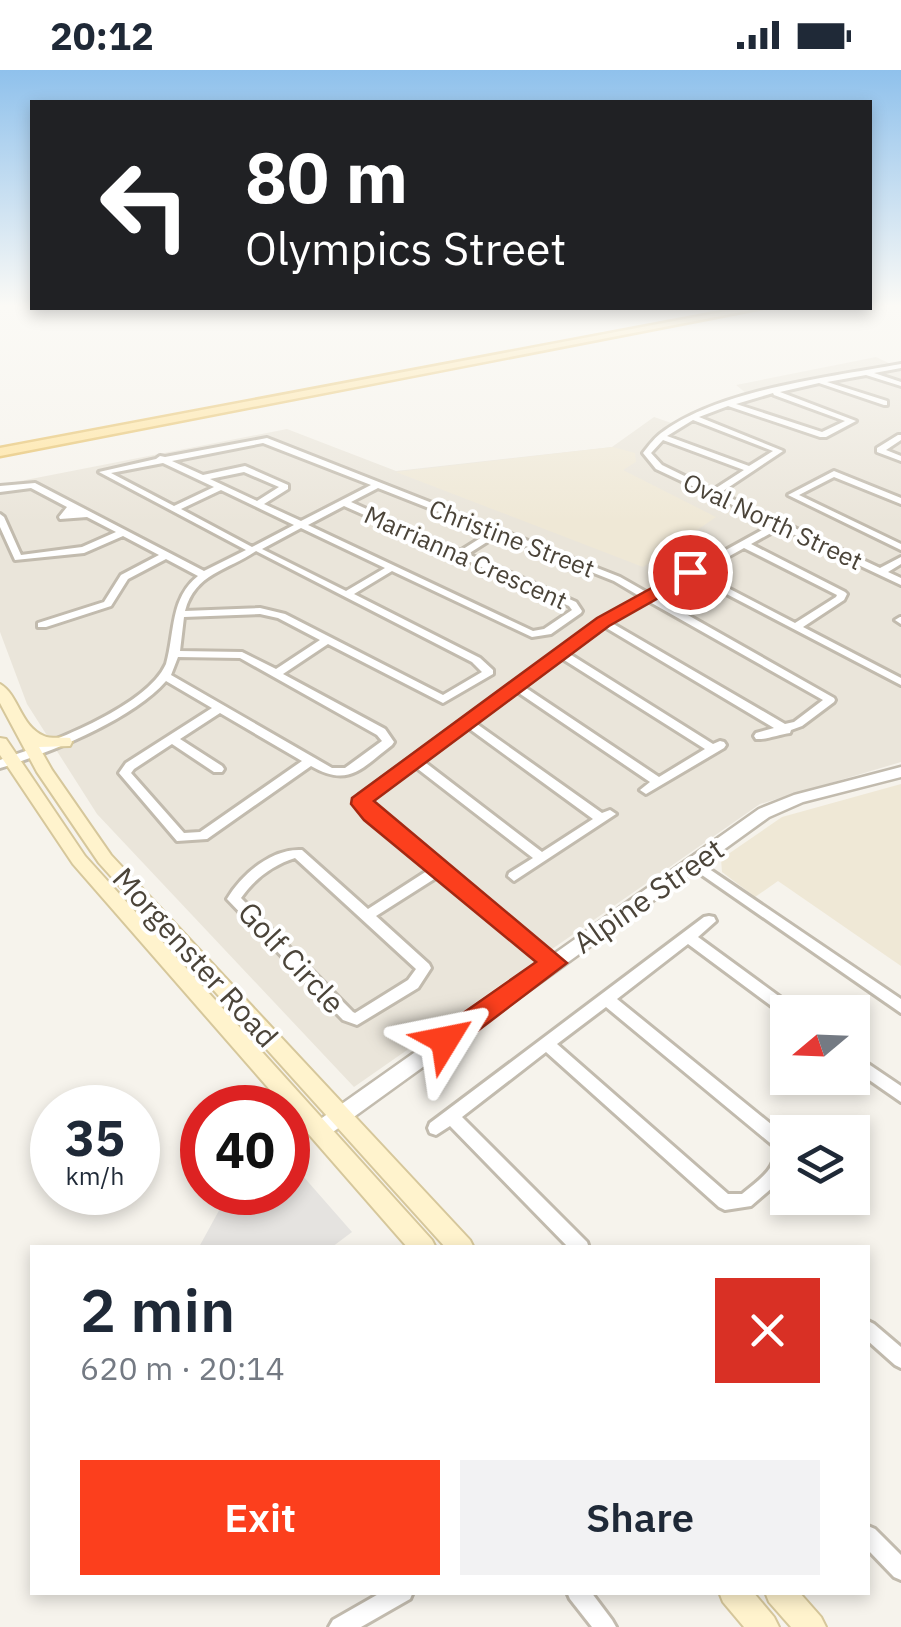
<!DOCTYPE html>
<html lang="en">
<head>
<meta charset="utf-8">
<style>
	:root { --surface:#fff; --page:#f2f2f3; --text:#1f2937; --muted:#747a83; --accent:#fc3f1d }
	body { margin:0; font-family:"IBM Plex Sans",sans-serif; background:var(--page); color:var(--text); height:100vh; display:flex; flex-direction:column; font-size:38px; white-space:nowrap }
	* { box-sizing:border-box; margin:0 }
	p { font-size:32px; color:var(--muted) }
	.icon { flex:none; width:55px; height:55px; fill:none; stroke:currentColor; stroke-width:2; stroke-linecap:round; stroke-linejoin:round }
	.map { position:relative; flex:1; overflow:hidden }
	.sheet { position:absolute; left:30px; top:1175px; width:840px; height:350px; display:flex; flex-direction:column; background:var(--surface); border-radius:0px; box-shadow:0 5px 15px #0003 }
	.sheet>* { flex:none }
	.banner { position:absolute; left:30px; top:30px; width:842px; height:210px; border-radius:0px; box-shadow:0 5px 15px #0003; background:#202124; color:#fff; overflow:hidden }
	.needle { width:65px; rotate:251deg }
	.tools { position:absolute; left:770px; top:925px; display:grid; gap:20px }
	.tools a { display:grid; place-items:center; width:100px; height:100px; border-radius:0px; background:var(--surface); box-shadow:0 5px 15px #0003; font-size:50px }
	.speed { position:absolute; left:30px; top:1015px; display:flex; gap:20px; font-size:50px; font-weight:700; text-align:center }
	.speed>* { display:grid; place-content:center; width:130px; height:130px; border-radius:50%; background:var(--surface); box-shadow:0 5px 15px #0003; line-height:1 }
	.speed small { font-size:25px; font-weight:400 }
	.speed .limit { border:15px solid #d22; background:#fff; color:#111 }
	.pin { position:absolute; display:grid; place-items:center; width:85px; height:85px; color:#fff; margin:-42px; border:5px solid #fff; border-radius:50%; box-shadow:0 2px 10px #0007 }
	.me { position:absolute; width:110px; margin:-55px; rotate:55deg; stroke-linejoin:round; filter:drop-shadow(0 0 8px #0008) }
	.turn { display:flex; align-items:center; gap:35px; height:210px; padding:0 50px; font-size:45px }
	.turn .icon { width:130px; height:130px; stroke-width:2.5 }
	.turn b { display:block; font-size:70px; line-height:85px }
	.round { display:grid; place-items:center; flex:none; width:105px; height:105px; border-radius:0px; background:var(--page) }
	.overview { display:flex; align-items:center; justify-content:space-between; height:170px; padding:0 50px }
	h1 { font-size:60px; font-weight:600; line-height:75px }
	.action { display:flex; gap:20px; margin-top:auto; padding:20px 50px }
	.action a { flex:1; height:115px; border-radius:0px; background:var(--accent); color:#fff; font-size:40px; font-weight:600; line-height:115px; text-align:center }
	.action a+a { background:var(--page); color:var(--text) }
	.status { display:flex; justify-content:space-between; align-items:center; height:70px; padding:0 50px; background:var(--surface); direction:ltr }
	.status svg { height:28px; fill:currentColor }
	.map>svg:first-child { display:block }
	.residential { fill:#eae5da }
	.education { fill:#efe8d6 }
	.parking { fill:#e5e3e0 }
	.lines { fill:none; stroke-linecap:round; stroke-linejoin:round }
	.minor-casing { stroke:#c2bbae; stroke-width:6 }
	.tertiary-casing { stroke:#c2bbae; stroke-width:5 }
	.secondary-casing { stroke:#d6c79b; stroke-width:4 }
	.primary-casing { stroke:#e6c16a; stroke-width:5 }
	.minor { fill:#fff; fill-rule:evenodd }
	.tertiary { fill:#fff; fill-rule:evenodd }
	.secondary { fill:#fff3cd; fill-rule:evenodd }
	.primary { fill:#ffe39c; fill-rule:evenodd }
	.route { fill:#fc3f1d; stroke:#a42913; stroke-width:2.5 }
	.labels { text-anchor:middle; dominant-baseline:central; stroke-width:8; stroke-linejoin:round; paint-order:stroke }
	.far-street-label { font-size:25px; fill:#4b4439; stroke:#fff }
	.street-label { font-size:30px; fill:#4b4439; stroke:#fff }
</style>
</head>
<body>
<div class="status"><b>20:12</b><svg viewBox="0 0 49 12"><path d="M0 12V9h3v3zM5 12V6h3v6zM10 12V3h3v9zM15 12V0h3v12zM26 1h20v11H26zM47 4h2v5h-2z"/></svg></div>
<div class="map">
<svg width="901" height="1557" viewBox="0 0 901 1557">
	<rect width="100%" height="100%" fill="#f6f3ec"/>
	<!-- residential -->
	<path class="residential" d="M876 287 901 299V692L760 734 354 1017 97 744 27 634 0 562V415L287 359 396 401 612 377 654 347 683 357 721 335 751 327 736 315Z"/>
	<!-- education -->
	<g class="education">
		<path d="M613 377 635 383 636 392 623 400 716 447 643 497 396 402Z"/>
		<path d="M901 714V896L778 811 755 827 722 802 721 789 782 747Z"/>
	</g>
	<!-- parking -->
	<path class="parking" d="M288 1089 352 1162 332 1177H199L222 1135 219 1123 288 1122Z"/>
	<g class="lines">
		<defs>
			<g id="minor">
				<path d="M901 294V298L874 303 901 312V316L866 305 827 312 887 331V335H884L819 313 780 322 856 351 826 367H820L728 336 699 347 783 381 720 423 880 498 901 487V494L888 502 901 508V515L780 458 751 474 845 522 847 524 844 530 803 557 901 608V615L692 506 656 527 834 628 835 630 834 632 802 656 791 660 790 663C780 664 766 670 756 669L754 666 756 663 774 658 603 556 568 583 713 674 720 671 724 672 726 675 724 678 646 724 640 720 650 712 516 621 474 652 602 743 610 740 616 744 514 811 508 806 509 803 533 788 414 696 369 730 368 733 376 742 559 889 561 893 559 897 554 898 549 897 439 806 376 846 429 894 431 898 418 918 357 955 343 950 227 829C242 804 272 778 302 780L368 839 430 799 368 748 356 734 359 725 599 550 641 527 614 511 498 465 468 484 576 532 582 541 581 543 551 564 532 567 392 501 354 524 480 588 493 600V604L443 633 328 574 283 604 385 659 394 672 392 675C362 698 349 718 311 696L207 769 177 771 119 703 126 693 212 638 166 611C132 650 49 683 0 698V690C45 675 146 638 166 594 175 562 170 528 198 506L166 489 128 509 111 536 46 557H38V553L104 532 121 505 159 485 123 466 84 483 15 490 0 457V444L4 447 21 485 82 477 116 462 87 447 60 449 59 447 67 437 31 418 0 422V416L35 413 204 501 246 480 99 402 156 389 160 386 165 387 267 368 620 507 648 523 773 454 656 399 643 383C649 375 656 366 664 361 722 319 831 307 901 294ZM773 323 774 325 845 351 822 362 736 334ZM693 350 773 381 749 396 667 366ZM663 370 744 400 713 420 662 395 651 383ZM263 373 371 415 301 451 264 434 288 419V415L245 396 203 405 172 391ZM163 393 214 417 174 436 111 403ZM244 402 279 417 257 431 210 409ZM378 418 490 462 460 481 351 432ZM221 420 294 455 252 477 181 439ZM344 436 569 536 572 540 544 559 533 561 308 455ZM301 458 385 498 346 521 262 479ZM744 478 837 525 836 527 795 553 699 503ZM256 481 472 592 482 602 443 625 285 544 260 538 185 541C195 503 227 501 256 481ZM648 531 823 630 794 652 785 654 610 552ZM260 544 278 548 320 570 276 599 242 582 180 581 184 547ZM178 587 240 588 377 665 382 671 345 698H332L171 605ZM561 588 705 679 659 707 523 616ZM220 643 302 691 200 762 184 763 131 703 134 699 172 674 214 702H222L224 699 222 696 180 669ZM467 657 593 749 542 782 422 690ZM295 788 416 899 408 910 355 943 353 942 241 828C254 809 273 795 295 788Z"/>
				<path d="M898 365H901V370L886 380 901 386V391L877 382V378Z"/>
				<path d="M834 401 901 428V434L834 407 799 425 901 474V480L788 425Z"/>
				<path d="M900 547H901V554L895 550Z"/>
				<path d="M693 788 901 929V943L689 796 687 793Z"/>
				<path d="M709 846 714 847 716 851 698 867 795 938 797 942H788V947L785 946 688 874 617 929 788 1068V1100L780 1111 751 1136 725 1140 719 1137 546 982 462 1047 587 1172 589 1178H569L450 1056 436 1065 430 1063 428 1058 430 1053 446 1041 704 847ZM606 937 775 1077C778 1099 757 1111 742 1124H728L557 974Z"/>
				<path d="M852 983 901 1016V1032L852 998Z"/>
				<path d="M868 1251 874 1254 901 1277V1298L895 1295 868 1271Z"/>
				<path d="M868 1456 875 1459 901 1485V1510L894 1507 868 1480Z"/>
				<path d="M382 1522H413L410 1529 361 1557H329L333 1550Z"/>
				<path d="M567 1522H591L612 1550 616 1557H592L570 1529Z"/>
			</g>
			<path id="tertiary" d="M901 697V707L803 732 769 747 326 1067 319 1069 312 1067 310 1061 312 1055 759 739 794 725Z"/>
			<g id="secondary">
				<path d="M0 614C19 625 20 656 44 666 50 669 62 667 70 668L72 672 70 676 39 677 52 700 111 785 470 1170 474 1178H446L99 793 37 702 0 633Z"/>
				<path d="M0 668 6 669 85 786 432 1170 436 1178H408L73 794 0 685Z"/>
				<path d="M719 1522H753L774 1547 779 1557H744L723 1532Z"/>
				<path d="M765 1522H799L821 1547 826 1557H791L769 1532Z"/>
			</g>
			<path id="primary" d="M743 238H762L0 386V378Z"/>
		</defs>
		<!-- minor casing -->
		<use href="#minor" class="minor-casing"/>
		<!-- tertiary casing -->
		<use href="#tertiary" class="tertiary-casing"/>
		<!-- secondary casing -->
		<use href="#secondary" class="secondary-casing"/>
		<!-- primary casing -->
		<use href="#primary" class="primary-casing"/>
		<!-- minor -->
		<use href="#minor" class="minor"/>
		<!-- tertiary -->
		<use href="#tertiary" class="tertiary"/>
		<!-- secondary -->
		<use href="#secondary" class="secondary"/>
		<!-- primary -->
		<use href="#primary" class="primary"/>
	</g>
	<!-- sky -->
	<linearGradient id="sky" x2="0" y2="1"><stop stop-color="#8fc1ec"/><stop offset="0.52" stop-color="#fbfaf6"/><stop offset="1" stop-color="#fbfaf6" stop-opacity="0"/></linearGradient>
	<rect width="901" height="453" fill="url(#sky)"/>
	<!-- route -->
	<path class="route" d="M690 497 699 502 697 506 609 556 374 731 567 893 455 978H436L432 970 436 962 536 892 364 750 351 734 352 728 597 548Z"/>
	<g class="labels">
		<!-- far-street labels -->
		<g class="far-street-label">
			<text transform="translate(773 451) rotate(25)">Oval North Street</text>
			<text transform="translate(512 468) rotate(21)">Christine Street</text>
			<text transform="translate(466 487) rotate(24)">Marrianna Crescent</text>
		</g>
		<!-- street labels -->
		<g class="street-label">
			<text transform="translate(648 825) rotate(-35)">Alpine Street</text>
			<text transform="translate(196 887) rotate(48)">Morgenster Road</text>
			<text transform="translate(292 887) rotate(47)">Golf Circle</text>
		</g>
	</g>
</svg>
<div class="tools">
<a><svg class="needle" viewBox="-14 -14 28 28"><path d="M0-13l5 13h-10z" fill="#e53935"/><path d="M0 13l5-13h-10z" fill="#747a83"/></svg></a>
<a><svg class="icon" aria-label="layers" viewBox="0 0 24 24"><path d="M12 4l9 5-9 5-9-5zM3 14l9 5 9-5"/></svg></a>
</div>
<div class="speed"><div>35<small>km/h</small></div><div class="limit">40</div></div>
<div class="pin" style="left:690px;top:502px;background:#d93025"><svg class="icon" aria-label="arrive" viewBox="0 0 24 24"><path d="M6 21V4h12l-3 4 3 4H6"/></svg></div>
<svg class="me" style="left:445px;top:970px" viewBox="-20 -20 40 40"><path d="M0-17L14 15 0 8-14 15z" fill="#fc3f1d" stroke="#fff" stroke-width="4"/></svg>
<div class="banner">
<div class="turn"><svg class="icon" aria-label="left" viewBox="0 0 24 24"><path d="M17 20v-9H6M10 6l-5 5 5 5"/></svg><div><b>80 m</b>Olympics Street</div></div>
</div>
<section class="sheet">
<div class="overview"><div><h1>2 min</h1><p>620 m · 20:14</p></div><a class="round" style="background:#d93025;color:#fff"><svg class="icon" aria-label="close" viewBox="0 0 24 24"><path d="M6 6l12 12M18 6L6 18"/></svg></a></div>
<div class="action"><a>Exit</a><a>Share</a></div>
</section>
</div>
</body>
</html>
